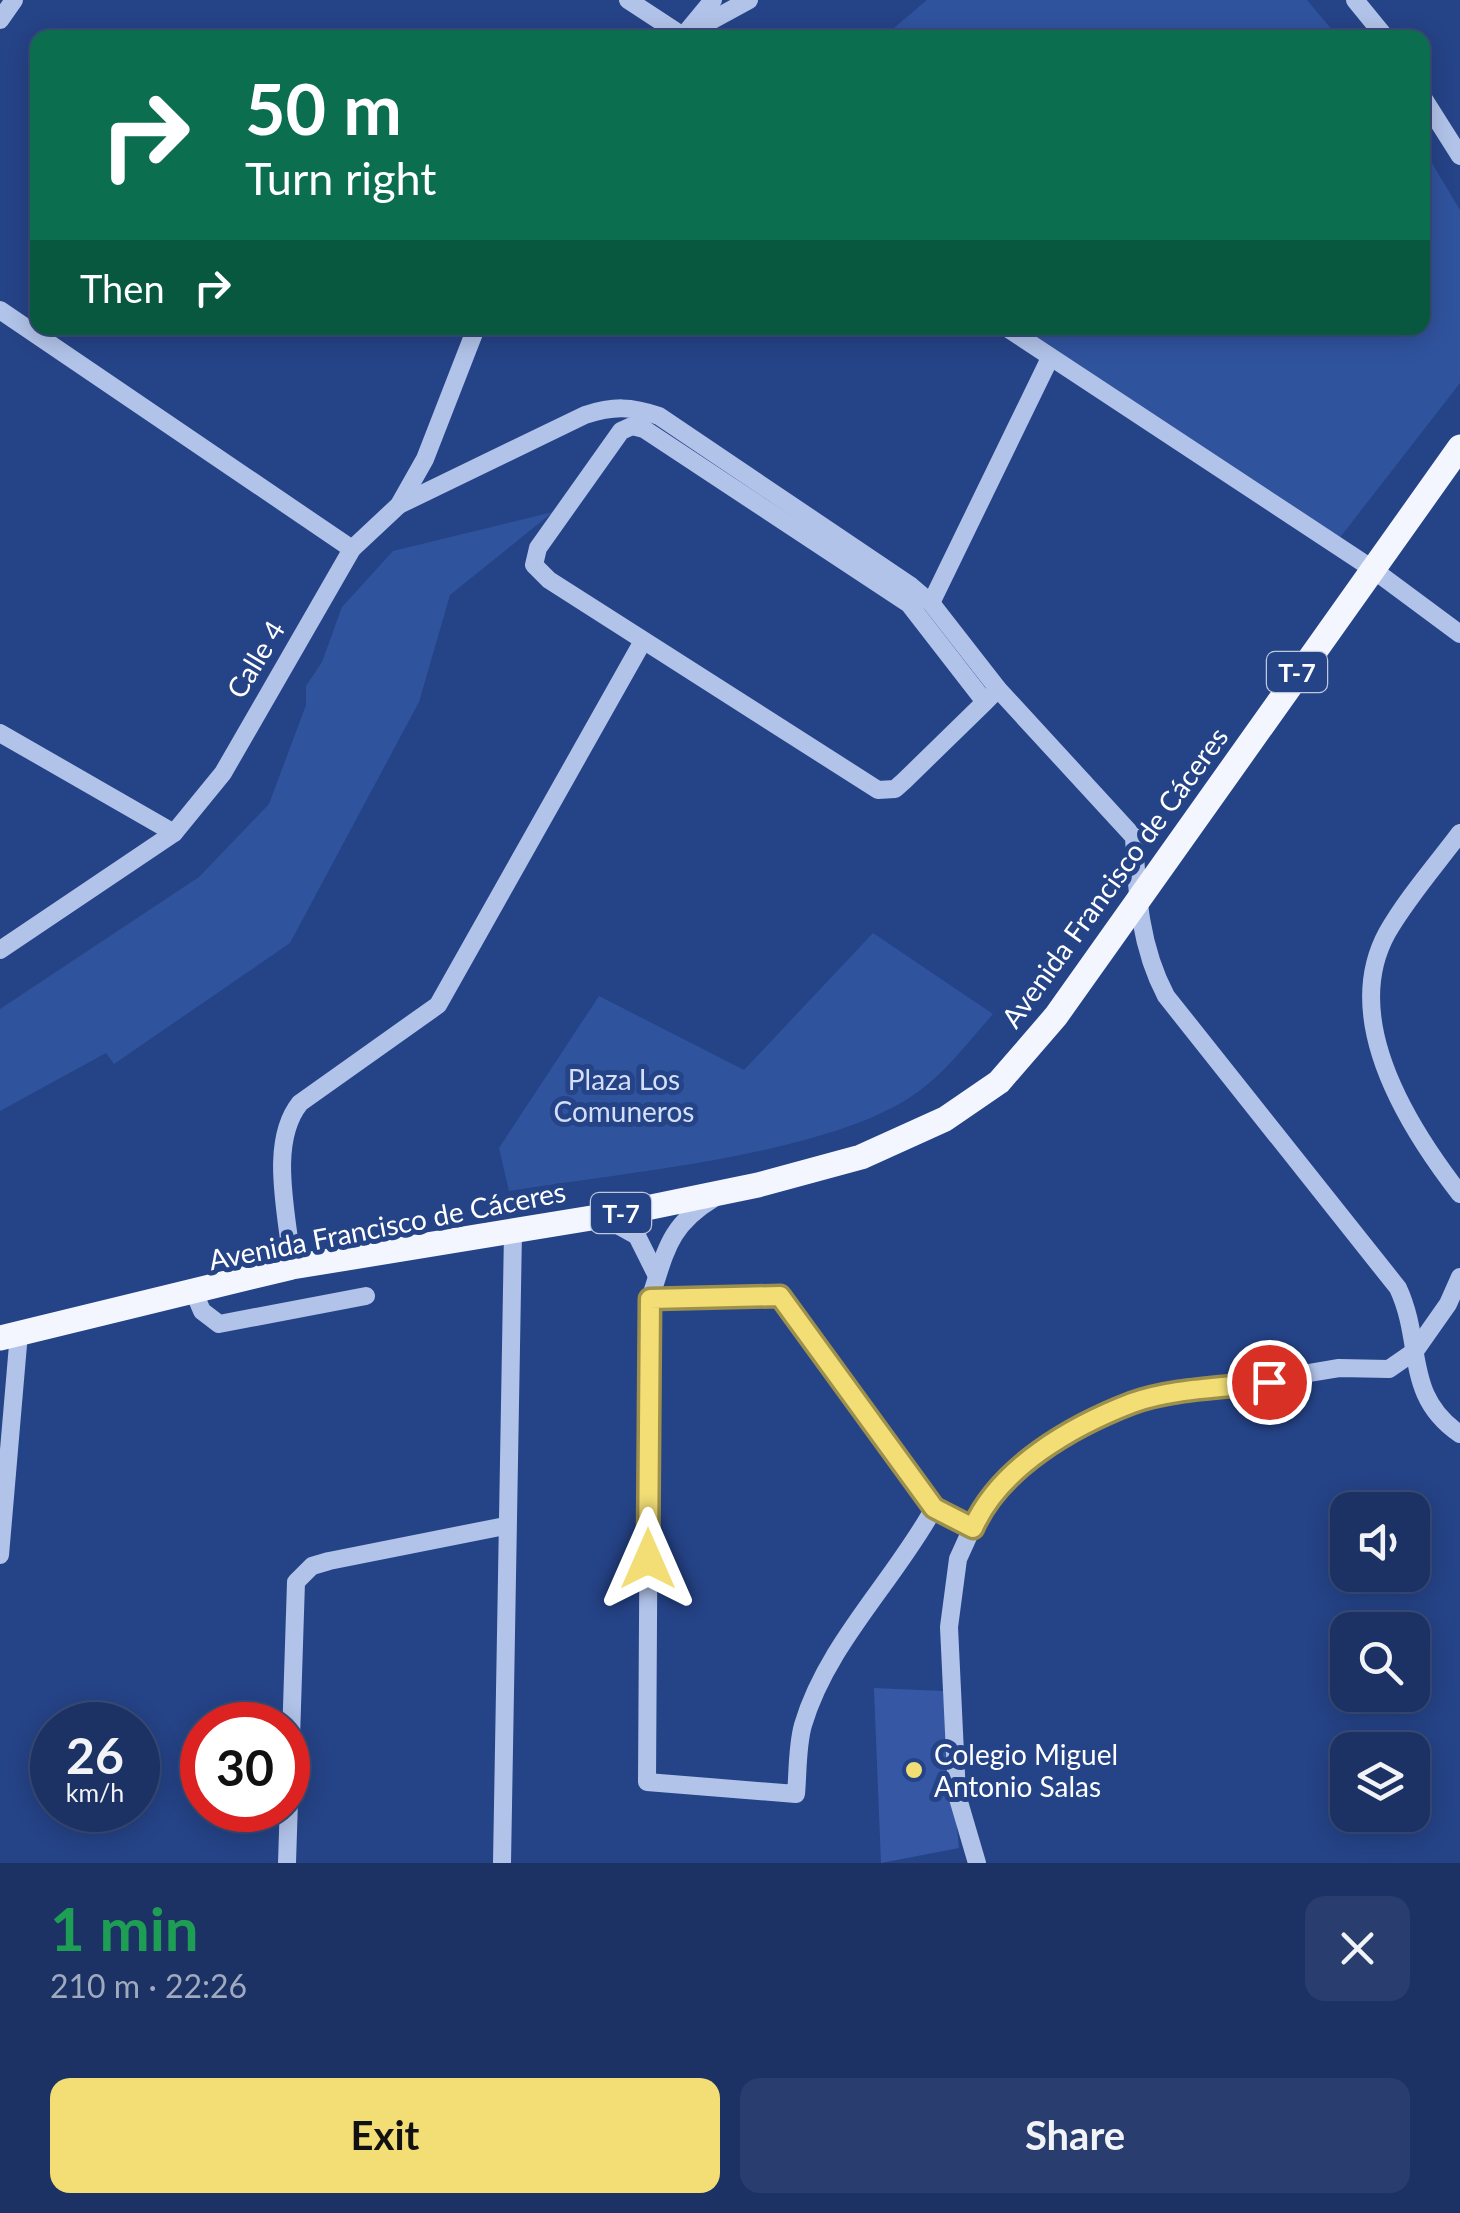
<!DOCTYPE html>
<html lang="en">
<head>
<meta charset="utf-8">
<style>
	:root { --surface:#1c3265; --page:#293e6e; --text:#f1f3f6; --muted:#a0aabf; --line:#3a4d79; --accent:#f2de75 }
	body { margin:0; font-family:Lato,sans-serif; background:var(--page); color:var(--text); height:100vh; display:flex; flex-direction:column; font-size:38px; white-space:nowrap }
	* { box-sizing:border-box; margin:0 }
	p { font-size:32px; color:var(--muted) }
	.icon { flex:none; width:55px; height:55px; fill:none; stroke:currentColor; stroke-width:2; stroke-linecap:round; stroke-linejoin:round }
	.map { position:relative; height:1863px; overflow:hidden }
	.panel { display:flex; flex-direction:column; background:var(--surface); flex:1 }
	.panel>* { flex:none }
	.hud { position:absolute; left:30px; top:30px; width:1400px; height:305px; border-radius:20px; box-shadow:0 5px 25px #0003,0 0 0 2px var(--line); background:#0b6e4f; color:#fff; overflow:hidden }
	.fabs { position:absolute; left:1330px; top:1492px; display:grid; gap:20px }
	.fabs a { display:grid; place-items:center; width:100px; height:100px; border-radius:20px; background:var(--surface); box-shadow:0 5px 25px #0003,0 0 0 2px var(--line); font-size:50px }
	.speed { position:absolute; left:30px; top:1702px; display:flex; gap:20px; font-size:50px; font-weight:700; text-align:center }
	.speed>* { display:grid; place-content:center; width:130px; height:130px; border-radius:50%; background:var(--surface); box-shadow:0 5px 25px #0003,0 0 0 2px var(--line); line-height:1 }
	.speed small { font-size:25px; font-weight:400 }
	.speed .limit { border:15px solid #d22; background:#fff; color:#111 }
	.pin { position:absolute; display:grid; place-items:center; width:85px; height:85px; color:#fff; margin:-42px; border:5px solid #fff; border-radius:50%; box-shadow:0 2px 10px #0007 }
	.me { position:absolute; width:110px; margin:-55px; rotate:0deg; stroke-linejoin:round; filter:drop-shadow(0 0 8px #0008) }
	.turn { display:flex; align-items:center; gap:35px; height:210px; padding:0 50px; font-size:45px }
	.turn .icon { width:130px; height:130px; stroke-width:2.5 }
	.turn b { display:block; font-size:70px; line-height:85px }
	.then { display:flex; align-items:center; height:95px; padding:0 50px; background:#0003; gap:20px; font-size:38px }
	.round { display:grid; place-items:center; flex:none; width:105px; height:105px; border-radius:20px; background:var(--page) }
	.overview { display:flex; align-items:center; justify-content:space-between; height:170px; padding:0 50px }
	h1 { font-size:60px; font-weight:700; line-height:75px; color:#1e9e55 }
	.action { display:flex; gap:20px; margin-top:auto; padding:20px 50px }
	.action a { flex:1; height:115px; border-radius:20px; background:var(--accent); color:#111; font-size:40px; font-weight:700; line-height:115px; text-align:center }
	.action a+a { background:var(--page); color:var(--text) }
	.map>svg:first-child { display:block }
	.green { fill:#30539e }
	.building { fill:#3658a4 }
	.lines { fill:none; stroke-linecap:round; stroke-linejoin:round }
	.minor { stroke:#b1c3e9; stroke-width:18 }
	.major { stroke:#f3f6fe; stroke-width:25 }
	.route-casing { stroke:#9d904c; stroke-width:25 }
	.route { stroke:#f2de75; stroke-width:18 }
	.poi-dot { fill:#f2de75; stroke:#254387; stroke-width:4 }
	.labels { text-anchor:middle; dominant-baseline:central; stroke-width:10; stroke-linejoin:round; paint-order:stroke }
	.shield { fill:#254387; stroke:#bec7db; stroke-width:2.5 }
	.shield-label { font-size:25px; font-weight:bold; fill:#fff }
	.street-label { font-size:28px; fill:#fff; stroke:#254387 }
	.park-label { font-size:28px; fill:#d4dff7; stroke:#254387 }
	.poi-label { font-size:28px; fill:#fff; stroke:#254387; text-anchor:start }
</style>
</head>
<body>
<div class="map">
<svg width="1460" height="1863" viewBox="0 0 1460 1863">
	<rect width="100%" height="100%" fill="#254387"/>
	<!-- green -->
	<g class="green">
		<path d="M927 0H1307L1338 37H883Z"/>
		<path d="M1423 148 1460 210V383L1335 544 1007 328H1422Z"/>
		<path d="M553 512 450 595 419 702 290 943 114 1064 106 1053 0 1111V1009L199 877 269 804 306 705V686L322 662 342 607 393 551Z"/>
		<path d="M873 933 993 1014C968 1042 944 1075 912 1096 823 1156 618 1173 509 1191L499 1148 599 996 744 1070Z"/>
	</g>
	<!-- building -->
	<path class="building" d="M874 1688 943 1691 959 1848 881 1863Z"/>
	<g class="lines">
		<!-- minor -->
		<g class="minor">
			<path d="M628 0 683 36"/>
			<path d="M1355 0 1386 38"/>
			<path d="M0 20 14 0"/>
			<path d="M689 29 713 0"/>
			<path d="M683 36 749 0"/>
			<path d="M1422 96 1460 156"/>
			<path d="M0 310 352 549"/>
			<path d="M1007 328 1371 568 1460 634"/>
			<path d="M399 505 585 415C613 406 631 406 659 416L911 586 931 603 998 689 1134 837C1137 893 1139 945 1166 996L1398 1288C1424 1344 1403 1395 1460 1434"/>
			<path d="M931 603 1050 358"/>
			<path d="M985 702 909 604 644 429 632 426 621 431 538 548 534 565 549 580 878 790 895 789 904 781 985 702 998 689"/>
			<path d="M0 733 174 833"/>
			<path d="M1460 833C1436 865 1407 898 1387 933 1340 1019 1408 1127 1460 1194"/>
			<path d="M0 950 174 833 223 773 352 549 399 505 425 459 476 328"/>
			<path d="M603 1217 637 1236 657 1276"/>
			<path d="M292 1267C289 1219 267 1144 300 1103L438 1005 643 641"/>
			<path d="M194 1292 202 1311 219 1324 366 1296"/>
			<path d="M650 1299 780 1296 934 1508C894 1581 827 1644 803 1725 797 1746 798 1772 796 1794L647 1782 650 1299C666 1251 668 1226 714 1198"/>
			<path d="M934 1508 973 1528"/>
			<path d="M0 1555 19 1333"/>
			<path d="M287 1863 296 1582 312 1566 329 1561 505 1526"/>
			<path d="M502 1863 513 1232"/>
			<path d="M977 1863 957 1795 949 1627 958 1559 982 1506 1045 1446 1135 1402 1339 1368 1389 1369 1415 1351 1448 1304 1460 1277"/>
		</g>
		<!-- major -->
		<path class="major" d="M0 1338 292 1267 622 1213 758 1185 861 1157 945 1119 999 1082 1056 1016 1460 447"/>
	</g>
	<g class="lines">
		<defs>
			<path id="route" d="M648 1559 650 1299 780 1296 934 1508 973 1528C1000 1467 1072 1426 1132 1403 1173 1388 1226 1388 1269 1382"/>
		</defs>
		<!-- route casing -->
		<use href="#route" class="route-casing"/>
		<!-- route -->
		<use href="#route" class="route"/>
	</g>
	<!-- markers -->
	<circle class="poi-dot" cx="914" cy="1770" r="10"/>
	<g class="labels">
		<!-- shield labels -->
		<g class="shield">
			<rect x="1267" y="652" width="60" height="40" rx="8"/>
			<rect x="591" y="1193" width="60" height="40" rx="8"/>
		</g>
		<g class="shield-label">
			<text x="1297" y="672">T-7</text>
			<text x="621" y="1213">T-7</text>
		</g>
		<!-- street labels -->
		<g class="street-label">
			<text transform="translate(255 659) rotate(-59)">Calle 4</text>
			<text transform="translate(1114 877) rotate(-54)">Avenida Francisco de Cáceres</text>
			<text transform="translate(387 1225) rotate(-11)">Avenida Francisco de Cáceres</text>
		</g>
		<!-- park labels -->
		<g class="park-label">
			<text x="624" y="1079">Plaza Los<tspan x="624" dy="32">Comuneros</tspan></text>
		</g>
		<!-- poi labels -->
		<g class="poi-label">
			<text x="934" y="1754">Colegio Miguel<tspan x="934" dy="32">Antonio Salas</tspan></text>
		</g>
	</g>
</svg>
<div class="fabs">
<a><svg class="icon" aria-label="sound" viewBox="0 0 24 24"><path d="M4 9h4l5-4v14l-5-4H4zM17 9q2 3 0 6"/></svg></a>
<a><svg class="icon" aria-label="search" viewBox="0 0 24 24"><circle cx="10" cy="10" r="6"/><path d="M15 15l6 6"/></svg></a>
<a><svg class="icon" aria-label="layers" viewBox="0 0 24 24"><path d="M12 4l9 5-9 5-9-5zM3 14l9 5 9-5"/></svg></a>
</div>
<div class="speed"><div>26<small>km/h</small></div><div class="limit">30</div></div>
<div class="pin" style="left:1269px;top:1382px;background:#d93025"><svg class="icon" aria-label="arrive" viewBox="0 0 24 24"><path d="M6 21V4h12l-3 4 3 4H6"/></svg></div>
<svg class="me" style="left:648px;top:1559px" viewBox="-20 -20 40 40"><path d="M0-17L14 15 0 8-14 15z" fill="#f2de75" stroke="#fff" stroke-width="4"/></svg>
<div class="hud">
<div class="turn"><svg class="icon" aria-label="right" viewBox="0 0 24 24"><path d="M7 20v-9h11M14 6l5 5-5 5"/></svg><div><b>50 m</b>Turn right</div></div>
<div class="then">Then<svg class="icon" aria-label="right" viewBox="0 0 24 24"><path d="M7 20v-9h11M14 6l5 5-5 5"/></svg></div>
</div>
</div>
<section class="panel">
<div class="overview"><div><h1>1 min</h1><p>210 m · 22:26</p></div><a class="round"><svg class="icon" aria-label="close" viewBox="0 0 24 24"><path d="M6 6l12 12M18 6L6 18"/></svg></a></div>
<div class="action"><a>Exit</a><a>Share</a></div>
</section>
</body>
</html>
